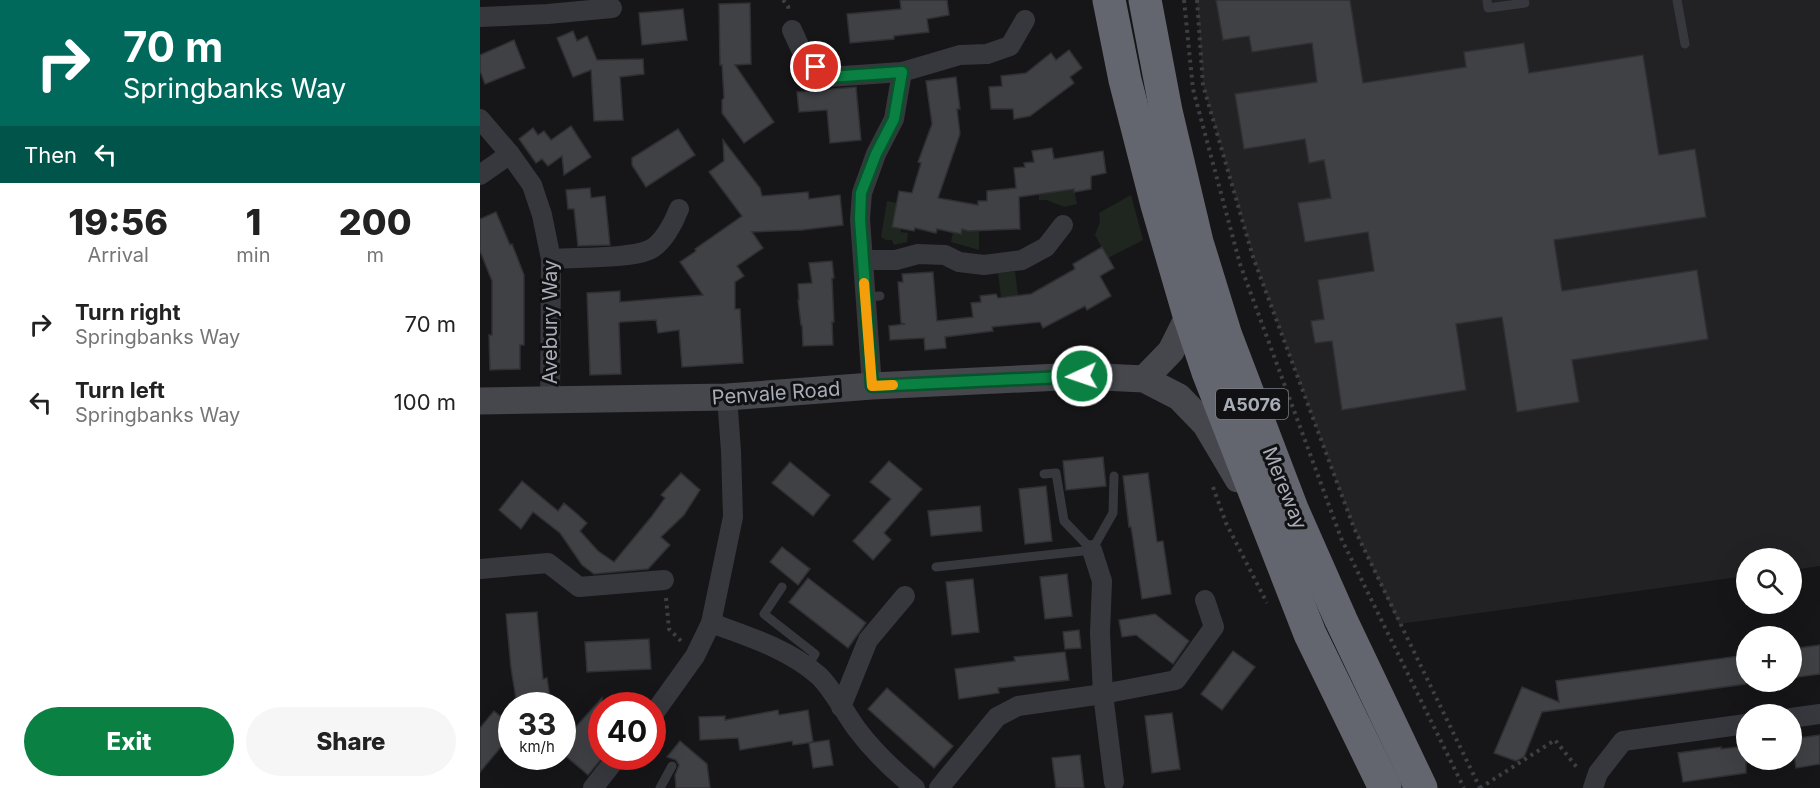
<!DOCTYPE html>
<html lang="en">
<head>
<meta charset="utf-8">
<style>
	:root { --surface:#fff; --page:#f6f6f6; --text:#222; --muted:#767676; --accent:#0b8043 }
	body { margin:0; font-family:Inter,sans-serif; background:var(--page); color:var(--text); height:100vh; display:flex; flex-direction:column; font-size:22px; white-space:nowrap }
	* { box-sizing:border-box; margin:0 }
	p { font-size:20px; color:var(--muted) }
	.icon { flex:none; width:33px; height:33px; fill:none; stroke:currentColor; stroke-width:2; stroke-linecap:round; stroke-linejoin:round }
	.map { position:relative; flex:1; overflow:hidden }
	.side { display:flex; flex-direction:column; background:var(--surface); width:480px }
	.side>* { flex:none }
	.hud { background:#00695c; color:#fff; overflow:hidden }
	.controls { position:absolute; left:1256px; top:548px; display:grid; gap:12px }
	.controls a { display:grid; place-items:center; width:66px; height:66px; border-radius:50%; background:var(--surface); box-shadow:0 6px 24px #0002; font-size:30px }
	.speed { position:absolute; left:18px; top:692px; display:flex; gap:12px; font-size:30px; font-weight:700; text-align:center }
	.speed>* { display:grid; place-content:center; width:78px; height:78px; border-radius:50%; background:var(--surface); box-shadow:0 6px 24px #0002; line-height:1 }
	.speed small { font-size:15px; font-weight:400 }
	.speed .limit { border:9px solid #d22; background:#fff; color:#111 }
	.pin { position:absolute; display:grid; place-items:center; width:51px; height:51px; color:#fff; margin:-26px; border:3px solid #fff; border-radius:50%; box-shadow:0 2px 6px #0007 }
	.me { position:absolute; width:66px; margin:-33px; rotate:267deg; stroke-linejoin:round; filter:drop-shadow(0 0 4px #0008) }
	.turn { display:flex; align-items:center; gap:21px; height:126px; padding:0 24px; font-size:27px }
	.turn .icon { width:78px; height:78px; stroke-width:2.5 }
	.turn b { display:block; font-size:42px; line-height:51px }
	.then { display:flex; align-items:center; height:57px; padding:0 24px; background:#0003; gap:12px; font-size:22px }
	.eta { display:flex; justify-content:space-evenly; align-items:center; height:102px; text-align:center }
	.eta b { font-size:36px; font-weight:800; line-height:42px }
	.action { display:flex; gap:12px; margin-top:auto; padding:12px 24px }
	.action a { flex:1; height:69px; border-radius:36px; background:var(--accent); color:#fff; font-size:24px; font-weight:800; line-height:69px; text-align:center }
	.action a+a { background:var(--page); color:var(--text) }
	ul { padding:0; list-style:none }
	li { display:flex; align-items:center; gap:18px; height:78px; padding:0 24px }
	li div { flex:1 }
	li b { display:block; font-size:22px }
	li em { font-style:normal }
	main { display:flex; flex:1; min-height:0 }
	.map>svg:first-child { display:block }
	.built { fill:#222225 }
	.green { fill:#1e261f }
	.building { fill:#404145; stroke:#303034; stroke-width:1.5 }
	.lines { fill:none; stroke-linecap:round; stroke-linejoin:round }
	.path { stroke:#3d3f44; stroke-width:4; stroke-dasharray:3 4.5; stroke-linecap:butt }
	.lane { stroke:#37383d; stroke-width:9 }
	.street { stroke:#37383d; stroke-width:20 }
	.secondary { stroke:#45474d; stroke-width:27 }
	.highway { stroke:#63666e; stroke-width:33 }
	.route-casing { stroke:#07532c; stroke-width:15 }
	.route { stroke:#0b8043; stroke-width:10 }
	.slow { stroke:#f59e0b; stroke-width:10 }
	.labels { text-anchor:middle; dominant-baseline:central; stroke-width:6; stroke-linejoin:round; paint-order:stroke }
	.shield { fill:#111113; stroke:#7b7e86; stroke-width:1.5 }
	.shield-label { font-size:18px; font-weight:bold; fill:#a8adb8 }
	.street-label { font-size:20px; fill:#a8adb8; stroke:#111113 }
</style>
</head>
<body>
<main>
<section class="side">
<div class="hud">
<div class="turn"><svg class="icon" aria-label="right" viewBox="0 0 24 24"><path d="M7 20v-9h11M14 6l5 5-5 5"/></svg><div><b>70 m</b>Springbanks Way</div></div>
<div class="then">Then<svg class="icon" aria-label="left" viewBox="0 0 24 24"><path d="M17 20v-9H6M10 6l-5 5 5 5"/></svg></div>
</div>
<div class="eta">
<div><b>19:56</b><p>Arrival</p></div>
<div><b>1</b><p>min</p></div>
<div><b>200</b><p>m</p></div>
</div>
<ul>
<li><svg class="icon" aria-label="right" viewBox="0 0 24 24"><path d="M7 20v-9h11M14 6l5 5-5 5"/></svg><div><b>Turn right</b><p>Springbanks Way</p></div><em>70 m</em></li>
<li><svg class="icon" aria-label="left" viewBox="0 0 24 24"><path d="M17 20v-9H6M10 6l-5 5 5 5"/></svg><div><b>Turn left</b><p>Springbanks Way</p></div><em>100 m</em></li>
</ul>
<div class="action"><a>Exit</a><a>Share</a></div>
</section>
<div class="map">
<svg width="1340" height="788" viewBox="0 0 1340 788">
	<rect width="100%" height="100%" fill="#161618"/>
	<!-- built -->
	<path class="built" d="M717 0H1340V566L1311 570V558H1266V576L919 624 874 528 773 257 723 85Z"/>
	<!-- green -->
	<g class="green">
		<path d="M593 184 597 204 585 207 566 200H559V194Z"/>
		<path d="M651 195 663 240 628 258 615 235 620 222 619 213Z"/>
		<path d="M407 201 417 203 421 232 428 233 427 242 414 245 412 240H406L401 237Z"/>
		<path d="M493 223H499V250L471 242 473 232 481 234 482 229 491 231Z"/>
		<path d="M535 271 538 295 521 297 518 273Z"/>
	</g>
	<!-- building -->
	<g class="building">
		<path d="M420 0H467L469 15 447 19 449 32 414 36V39L370 43 367 14 421 9Z"/>
		<path d="M736 0H870L883 83 986 67 984 52 1044 43 1049 73 1163 55 1179 155 1215 149 1226 217 1074 240 1082 291 1217 270 1228 339 1092 360 1099 402 1037 412 1022 317 976 324 986 390 862 410 852 341 835 343 831 321 844 319 838 280 894 271 888 232 825 242 818 203 851 198 844 160 829 163 825 139 764 149 755 94 837 82 832 43 772 52 769 36 743 40Z"/>
		<path d="M270 3 271 64 255 65 294 122 264 143 242 113V100L244 98 242 65H240L239 4Z"/>
		<path d="M203 9 207 40 162 45 159 13Z"/>
		<path d="M93 31 97 41 107 36 117 60 163 59 164 74 140 77 143 120 114 121 111 70 93 77 77 38Z"/>
		<path d="M34 40 45 68 5 84 0 71V55Z"/>
		<path d="M589 50 602 68 590 77 594 83 550 116 534 119 533 109H511L509 87 522 86 521 76 546 73 571 53 576 60Z"/>
		<path d="M476 77 480 109H477L480 134 458 198 498 205V201H507V191L536 188 534 168 545 167 544 163 554 162 552 151 572 148 574 159 623 151 626 173 611 176V189L594 192V189L539 197 540 229 488 231 482 229 481 234 457 229 456 233 435 228 434 231 412 227 419 191 432 193 441 163 438 162 452 124 446 81Z"/>
		<path d="M376 87 381 140 350 143 347 110 319 112 317 92Z"/>
		<path d="M91 126 111 157 84 175 82 156 68 166 62 159 56 163 39 139 53 128 58 135 64 131 71 140Z"/>
		<path d="M198 129 215 155 166 187 152 165V158Z"/>
		<path d="M243 140 280 188 282 196 328 192 329 199 360 195 363 225 322 230 272 232 283 248 257 266 264 276 255 282V309H260L263 363 202 367 199 330 178 333 176 320 141 322 139 323 141 374 110 375 107 293 140 291V302L223 295 200 262 216 251 215 249 262 216 229 172 244 161Z"/>
		<path d="M110 188 111 198 125 196 130 245 98 246 94 209H88L86 190Z"/>
		<path d="M16 212 30 245 32 244 44 275V345H40V369L10 370 9 335H12V281L0 251V219Z"/>
		<path d="M622 247 634 268 620 276 631 296 607 310 605 306 563 328 560 322 512 327 513 331 465 337 466 348 445 350 444 338 410 340 409 326 425 324 421 323 418 282H423L422 274 453 272 457 321 493 317 491 303 501 302 500 296 516 294 518 298 551 294 595 269 593 264Z"/>
		<path d="M352 261 354 278H352L354 322H352L353 345 323 346 322 325H321L318 300H319L318 284 332 283 329 263Z"/>
		<path d="M623 457 626 486 586 490 583 461Z"/>
		<path d="M409 461 442 489 404 533 411 540 393 560 373 541 411 499 390 482Z"/>
		<path d="M310 462 350 495 333 516 292 483Z"/>
		<path d="M201 473 220 490 204 515 181 537 190 545 168 569 114 574 102 565 80 533 53 512 41 529 19 510 42 481 78 511 84 503 96 513 107 523 100 531 118 551 134 562 172 516 185 498 181 495Z"/>
		<path d="M668 473 677 542 683 541 691 594 662 599 651 527H649L643 476Z"/>
		<path d="M566 486 572 541 545 544 539 489Z"/>
		<path d="M500 506 502 531 451 536 448 511Z"/>
		<path d="M302 547 330 569 318 585 290 562Z"/>
		<path d="M587 574 592 616 565 619 560 577Z"/>
		<path d="M328 578 386 623 368 648 309 602Z"/>
		<path d="M493 579 499 632 472 635 466 582Z"/>
		<path d="M57 612 63 679 67 678 71 705H37L31 668 26 614Z"/>
		<path d="M675 614 709 641 693 664 656 635 642 637 639 620Z"/>
		<path d="M599 630 601 648 585 649 583 632Z"/>
		<path d="M169 639 171 669 107 672 105 642Z"/>
		<path d="M1340 645V674L1311 678V649Z"/>
		<path d="M753 651 775 667 742 710 721 694Z"/>
		<path d="M585 652 589 680 518 688 519 693 479 699 475 669 535 661 534 657Z"/>
		<path d="M1266 655V684L1062 712 1044 757 1036 761 1014 753 1042 687 1079 702 1076 681Z"/>
		<path d="M407 688 473 746 454 768 388 709Z"/>
		<path d="M122 698V758L108 775 82 753V742Z"/>
		<path d="M298 710 299 715 328 710 333 742 313 745 312 741 260 750 258 738 220 740 219 717 245 716V720Z"/>
		<path d="M14 711 32 726V734L0 772V728Z"/>
		<path d="M692 713 700 769 672 773 665 716Z"/>
		<path d="M1340 735V764L1316 768 1312 739Z"/>
		<path d="M349 740 353 765 333 768 329 743Z"/>
		<path d="M200 741 227 764 230 788H196L195 775 199 765 196 760 187 757Z"/>
		<path d="M1266 746V773L1203 782 1198 753 1241 747V749Z"/>
		<path d="M600 755 604 788H576L572 758Z"/>
	</g>
	<g class="lines">
		<!-- path -->
		<g class="path">
			<path d="M303 0 308 6 309 13"/>
			<path d="M704 0 713 89 760 264 861 538 984 788"/>
			<path d="M717 0 723 85 773 257 874 528 1000 788"/>
			<path d="M733 487 746 523 787 603"/>
			<path d="M186 598 189 629 202 642"/>
			<path d="M1000 788 1075 740 1099 770"/>
		</g>
		<!-- lane -->
		<g class="lane">
			<path d="M1007 0 1008 8 1045 3 1044 0"/>
			<path d="M1197 0 1205 44"/>
			<path d="M385 297 400 296"/>
			<path d="M564 474 576 473 584 521 612 550"/>
			<path d="M612 550 633 513 634 476"/>
			<path d="M456 567 612 550"/>
			<path d="M302 587 284 614 335 654 327 668"/>
			<path d="M180 788 192 766"/>
		</g>
		<!-- street -->
		<g class="street">
			<path d="M0 17 68 14 132 8"/>
			<path d="M312 30 324 56 348 77 422 72 480 55 507 54 530 46 545 20"/>
			<path d="M0 119 30 154 52 185 62 215 71 259 70 401"/>
			<path d="M0 175 30 154"/>
			<path d="M71 259C96 257 148 259 169 250 183 244 194 222 199 209"/>
			<path d="M383 260H416L438 254 465 255 479 262 504 265 542 260 566 247 583 225"/>
			<path d="M392 386 380 219 382 193 396 154 414 119 422 72"/>
			<path d="M612 550 622 581 620 633 623 694 634 782"/>
			<path d="M0 569 68 563 99 587 184 580"/>
			<path d="M231 623C267 636 309 649 339 676 351 687 366 714 376 728 393 751 413 770 435 788"/>
			<path d="M361 707 388 640 425 596"/>
			<path d="M172 716 215 656 231 623 253 517 251 451 247 397"/>
			<path d="M1311 718 1340 714"/>
			<path d="M113 788 138 756"/>
			<path d="M459 788 517 717 538 706 623 694 696 680 734 627 725 600"/>
			<path d="M1113 788 1118 773 1143 741 1266 724"/>
		</g>
		<!-- secondary -->
		<g class="secondary">
			<path d="M664 379 691 351 709 315"/>
			<path d="M0 401 247 397 392 386 601 376 664 379 699 397 726 425 758 479"/>
		</g>
		<!-- highway -->
		<g class="highway">
			<path d="M629 0 645 80 677 205 709 315 728 372 830 634 905 788"/>
			<path d="M665 0 686 111 717 242 746 336 812 509 861 620 941 788"/>
		</g>
	</g>
	<g class="lines">
		<defs>
			<path id="route" d="M336 67 348 77 422 72 414 119 396 154 381 193 380 219 392 386 602 376"/>
		</defs>
		<!-- route casing -->
		<use href="#route" class="route-casing"/>
		<!-- route -->
		<use href="#route" class="route"/>
		<!-- slow -->
		<path class="slow" d="M384 283 392 386 413 385"/>
	</g>
	<g class="labels">
		<!-- shield labels -->
		<rect class="shield" x="736" y="389" width="72" height="30" rx="4.5"/>
		<g class="shield-label">
			<text x="772" y="404">A5076</text>
		</g>
		<!-- street labels -->
		<g class="street-label">
			<text transform="translate(70 322) rotate(-90)">Avebury Way</text>
			<text transform="translate(296 393) rotate(-4)">Penvale Road</text>
			<text transform="translate(805 488) rotate(68)">Mereway</text>
		</g>
	</g>
</svg>
<div class="controls">
<a><svg class="icon" aria-label="search" viewBox="0 0 24 24"><circle cx="10" cy="10" r="6"/><path d="M15 15l6 6"/></svg></a>
<a>+</a>
<a>−</a>
</div>
<div class="speed"><div>33<small>km/h</small></div><div class="limit">40</div></div>
<div class="pin" style="left:336px;top:67px;background:#d93025"><svg class="icon" aria-label="arrive" viewBox="0 0 24 24"><path d="M6 21V4h12l-3 4 3 4H6"/></svg></div>
<svg class="me" style="left:602px;top:376px" viewBox="-20 -20 40 40"><circle r="17" fill="#0b8043" stroke="#fff" stroke-width="3"/><path d="M0-11L8 9 0 5-8 9z" fill="#fff"/></svg>
</div>
</main>
</body>
</html>
